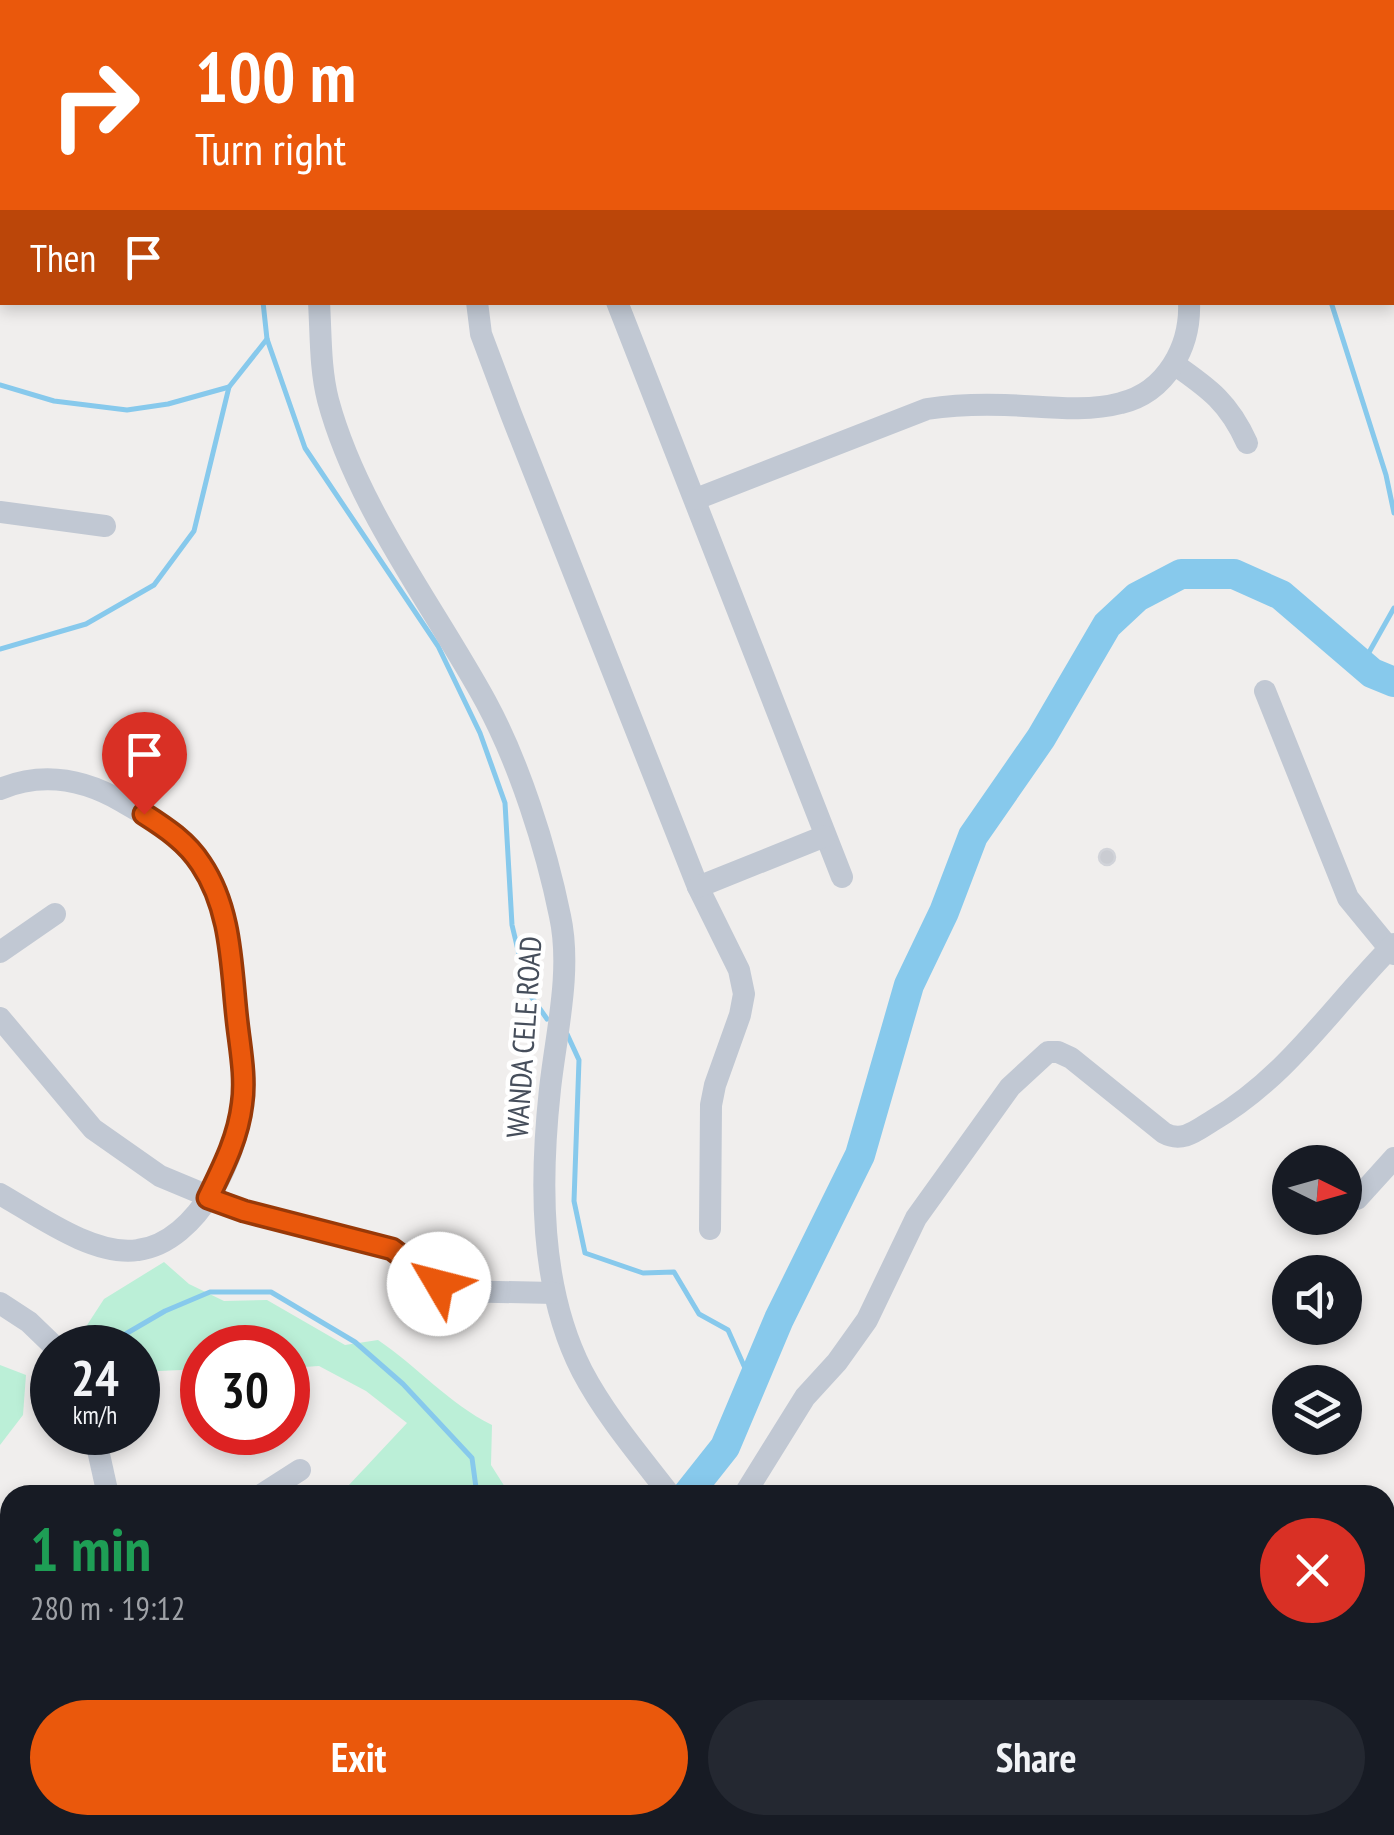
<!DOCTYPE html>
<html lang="en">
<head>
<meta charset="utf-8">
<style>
	:root { --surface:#171b24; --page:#242831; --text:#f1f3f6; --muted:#9ea1a6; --accent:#ea580c }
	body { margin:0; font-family:"PT Sans Narrow",sans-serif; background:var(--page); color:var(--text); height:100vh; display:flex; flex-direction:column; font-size:38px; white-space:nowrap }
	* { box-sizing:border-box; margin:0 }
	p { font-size:32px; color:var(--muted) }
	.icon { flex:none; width:55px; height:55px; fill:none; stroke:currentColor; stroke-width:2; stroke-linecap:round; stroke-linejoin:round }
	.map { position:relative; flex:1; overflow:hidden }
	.sheet { position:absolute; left:0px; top:1485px; width:1395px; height:350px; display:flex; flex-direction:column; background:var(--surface); border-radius:30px 30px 0 0; box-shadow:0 5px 15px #0003 }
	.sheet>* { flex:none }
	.banner { position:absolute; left:0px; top:0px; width:1395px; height:305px; box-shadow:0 5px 15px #0003; background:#ea580c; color:#fff; overflow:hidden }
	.needle { width:65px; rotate:95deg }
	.buttons { position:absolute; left:1272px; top:1145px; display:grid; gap:20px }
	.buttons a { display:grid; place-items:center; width:90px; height:90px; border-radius:50%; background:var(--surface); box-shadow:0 5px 15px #0003; font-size:50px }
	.speed { position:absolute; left:30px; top:1325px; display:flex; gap:20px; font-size:50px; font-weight:700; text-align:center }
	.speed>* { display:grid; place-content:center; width:130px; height:130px; border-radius:50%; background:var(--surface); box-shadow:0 5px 15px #0003; line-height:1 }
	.speed small { font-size:25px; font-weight:400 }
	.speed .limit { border:15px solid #d22; background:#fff; color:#111 }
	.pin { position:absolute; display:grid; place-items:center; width:85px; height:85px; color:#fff; margin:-102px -42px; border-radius:50% 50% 50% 0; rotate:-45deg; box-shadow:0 0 10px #0007 }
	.pin .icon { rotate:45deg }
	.me { position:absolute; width:110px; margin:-55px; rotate:307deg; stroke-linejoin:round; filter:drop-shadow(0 0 8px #0008) }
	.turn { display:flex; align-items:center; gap:35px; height:210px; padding:0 30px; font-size:45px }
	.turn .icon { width:130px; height:130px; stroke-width:2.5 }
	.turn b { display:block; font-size:70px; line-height:85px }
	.then { display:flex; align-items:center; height:95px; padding:0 30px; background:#0003; gap:20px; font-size:38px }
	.round { display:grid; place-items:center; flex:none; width:105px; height:105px; border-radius:52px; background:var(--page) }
	.headline { display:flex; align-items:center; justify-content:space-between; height:170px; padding:0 30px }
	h1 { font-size:60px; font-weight:600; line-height:75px; color:#1e9e55 }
	.action { display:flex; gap:20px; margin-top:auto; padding:20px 30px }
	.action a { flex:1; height:115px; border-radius:60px; background:var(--accent); color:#fff; font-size:40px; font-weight:600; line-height:115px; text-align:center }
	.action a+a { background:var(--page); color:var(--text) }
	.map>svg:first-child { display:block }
	.green { fill:#bbefd7 }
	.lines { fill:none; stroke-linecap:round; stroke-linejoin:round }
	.stream { stroke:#87c9ec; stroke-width:5 }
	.river { stroke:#87c9ec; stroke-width:30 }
	.building { fill:#caccd2; stroke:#d1d3d9; stroke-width:2.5 }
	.minor { stroke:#c1c8d3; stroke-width:22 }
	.route-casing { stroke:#983908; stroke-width:25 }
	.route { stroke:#ea580c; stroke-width:18 }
	.labels { text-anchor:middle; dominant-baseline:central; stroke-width:9; stroke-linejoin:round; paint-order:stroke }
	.street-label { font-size:30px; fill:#464e5b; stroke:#fff }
</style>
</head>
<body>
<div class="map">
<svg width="1394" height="1835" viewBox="0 0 1394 1835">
	<rect width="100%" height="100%" fill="#f0eeed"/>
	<!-- green -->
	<g class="green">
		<path d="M164 1262 189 1284 224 1301 267 1300 345 1345 378 1340C418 1367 448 1403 492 1425L491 1465 510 1495H298L348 1486 407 1423 366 1391 319 1366 288 1368V1348H202V1369L138 1372V1348L87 1347 78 1339 104 1299Z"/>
		<path d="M0 1365 26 1375 23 1415 0 1445Z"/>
		<path d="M0 1531 10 1611 0 1629Z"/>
		<path d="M10 1785V1825H169L156 1835H0V1786Z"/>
		<path d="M763 1825H1158L1186 1835H804Z"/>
	</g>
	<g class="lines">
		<!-- stream -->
		<g class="stream">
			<path d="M240 0 241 2"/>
			<path d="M759 0 760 2"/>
			<path d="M1302 0 1303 2"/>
			<path d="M0 4H2"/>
			<path d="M1392 223H1393"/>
			<path d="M263 302 267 339 305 448 438 646 480 733 505 803 512 925 528 992 547 1019"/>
			<path d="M1331 302 1386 475 1394 513"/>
			<path d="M0 385 54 401 127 410 168 404 229 387"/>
			<path d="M0 649 86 624 154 585 194 531 229 387 267 339"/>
			<path d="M1363 663 1394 608"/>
			<path d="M567 1034 579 1060 574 1201 585 1253 643 1273 674 1272 699 1314 728 1330 753 1386"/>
			<path d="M110 1343 165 1311 210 1292H271L355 1342 403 1384 472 1458 477 1495"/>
			<path d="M853 1825 870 1835"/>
		</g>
		<!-- river -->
		<g class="river">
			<path d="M687 1495 725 1447 779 1319 860 1155 909 985 944 912 973 836 1041 738 1107 625 1137 597 1181 574H1234L1281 595 1372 673 1394 682"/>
			<path d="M56 1835 67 1825"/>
		</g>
	</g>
	<!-- building -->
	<circle class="building" cx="1107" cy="857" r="8"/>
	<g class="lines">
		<!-- minor -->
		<g class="minor">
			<path d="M317 0V2"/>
			<path d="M500 0 501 2"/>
			<path d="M1119 0 1123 2"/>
			<path d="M589 2 590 0"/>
			<path d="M1067 2 1068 0"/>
			<path d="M0 118 2 106"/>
			<path d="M1392 197 1394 200"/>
			<path d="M0 260 2 261"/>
			<path d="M319 302C321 335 320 369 328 400 357 508 433 605 486 702 519 763 546 847 560 916 572 971 556 1034 550 1089 540 1181 539 1287 582 1371 605 1415 640 1456 670 1495"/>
			<path d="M477 302 481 334 511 414 698 887 739 970 744 994 740 1015 715 1085 711 1105 710 1229"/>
			<path d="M617 302 842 877"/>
			<path d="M1174 364C1210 389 1229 403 1247 443"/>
			<path d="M696 499 927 409C953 405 978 404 1005 405 1042 406 1084 413 1121 403 1166 392 1191 347 1189 302"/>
			<path d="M0 512 105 526"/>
			<path d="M1265 691 1348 898 1394 954"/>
			<path d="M0 789C43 771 84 779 123 802 163 824 194 847 215 888 229 917 230 953 233 985 238 1022 245 1060 243 1098 240 1153 199 1242 138 1250 94 1257 37 1215 0 1194"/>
			<path d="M698 887 825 836"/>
			<path d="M0 952 55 914"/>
			<path d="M0 1018 93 1129 160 1176 244 1211 392 1249 450 1291 554 1293"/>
			<path d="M1357 1199 1394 1158"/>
			<path d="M0 1303 29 1322 56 1348"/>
			<path d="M94 1432 108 1495"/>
			<path d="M261 1495 300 1470"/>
			<path d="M744 1495 805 1397 837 1362 867 1320 916 1218 1010 1087 1048 1052H1058L1071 1058 1164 1133C1182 1143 1196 1131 1212 1121 1288 1077 1333 1005 1394 944"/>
			<path d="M1385 1661 1394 1674"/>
			<path d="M1213 1825 1234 1835"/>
		</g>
	</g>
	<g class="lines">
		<defs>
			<path id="route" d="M144 814C166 828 187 842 201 864 232 910 231 967 237 1020 240 1048 246 1077 242 1104 238 1138 223 1167 208 1198L244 1211 392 1249 439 1284"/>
		</defs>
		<!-- route casing -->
		<use href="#route" class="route-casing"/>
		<!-- route -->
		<use href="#route" class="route"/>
	</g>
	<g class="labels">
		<!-- street labels -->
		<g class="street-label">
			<text transform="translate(523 1037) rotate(-86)">WANDA CELE ROAD</text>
		</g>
	</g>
</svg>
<div class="buttons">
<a><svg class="needle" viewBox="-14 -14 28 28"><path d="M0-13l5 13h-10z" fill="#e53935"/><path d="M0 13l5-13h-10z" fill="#9ea1a6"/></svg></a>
<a><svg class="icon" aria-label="sound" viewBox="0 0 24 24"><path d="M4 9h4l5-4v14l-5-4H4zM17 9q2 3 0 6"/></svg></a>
<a><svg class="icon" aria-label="layers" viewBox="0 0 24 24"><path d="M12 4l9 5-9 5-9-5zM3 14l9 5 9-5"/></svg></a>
</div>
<div class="speed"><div>24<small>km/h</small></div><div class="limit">30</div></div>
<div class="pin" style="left:144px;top:814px;background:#d93025"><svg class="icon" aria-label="arrive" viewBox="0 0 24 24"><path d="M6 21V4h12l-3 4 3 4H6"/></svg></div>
<svg class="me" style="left:439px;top:1284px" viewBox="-20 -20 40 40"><circle r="19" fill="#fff"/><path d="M0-13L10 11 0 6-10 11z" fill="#ea580c"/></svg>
<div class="banner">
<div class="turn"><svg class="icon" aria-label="right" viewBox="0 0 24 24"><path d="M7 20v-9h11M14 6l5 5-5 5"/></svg><div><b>100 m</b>Turn right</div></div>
<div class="then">Then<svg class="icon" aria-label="arrive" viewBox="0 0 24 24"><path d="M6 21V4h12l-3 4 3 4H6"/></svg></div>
</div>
<section class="sheet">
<div class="headline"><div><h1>1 min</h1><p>280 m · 19:12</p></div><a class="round" style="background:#d93025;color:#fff"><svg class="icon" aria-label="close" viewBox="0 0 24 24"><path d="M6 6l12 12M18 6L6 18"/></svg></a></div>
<div class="action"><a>Exit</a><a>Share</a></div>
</section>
</div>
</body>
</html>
